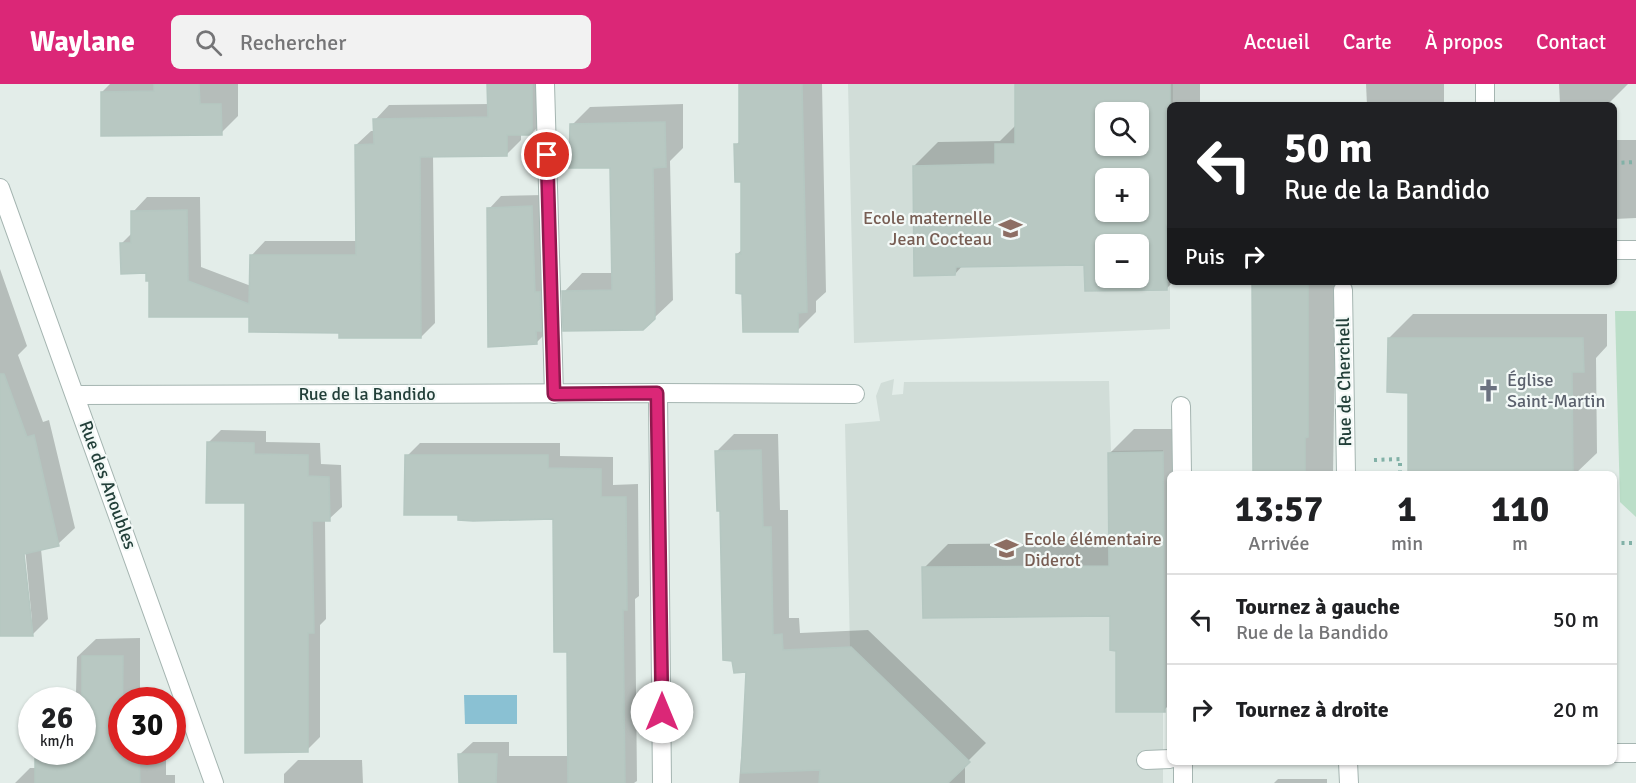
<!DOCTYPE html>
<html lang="fr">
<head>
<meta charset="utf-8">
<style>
	:root { --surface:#fff; --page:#f2f2f2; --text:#202124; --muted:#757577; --line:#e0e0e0; --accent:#db2777 }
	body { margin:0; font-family:Signika,sans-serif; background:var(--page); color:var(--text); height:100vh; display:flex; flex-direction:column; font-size:22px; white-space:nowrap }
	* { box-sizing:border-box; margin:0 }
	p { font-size:20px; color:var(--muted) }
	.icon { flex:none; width:33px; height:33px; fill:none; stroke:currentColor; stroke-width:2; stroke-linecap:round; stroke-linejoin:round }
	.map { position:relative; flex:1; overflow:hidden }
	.side { position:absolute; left:1167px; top:387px; width:450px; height:294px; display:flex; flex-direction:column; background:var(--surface); border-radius:9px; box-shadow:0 2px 4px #0004 }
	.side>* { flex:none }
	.hud { position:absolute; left:1167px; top:18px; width:450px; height:183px; border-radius:9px; box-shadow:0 2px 4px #0004; background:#202124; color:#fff; overflow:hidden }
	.tools { position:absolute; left:1095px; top:18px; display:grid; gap:12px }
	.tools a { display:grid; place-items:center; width:54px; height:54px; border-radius:9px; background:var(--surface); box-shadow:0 2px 4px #0004; font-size:30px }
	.speed { position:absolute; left:18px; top:603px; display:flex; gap:12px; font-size:30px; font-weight:700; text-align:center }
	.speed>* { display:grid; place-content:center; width:78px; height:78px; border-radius:50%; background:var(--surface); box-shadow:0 2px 4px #0004; line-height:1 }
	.speed small { font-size:15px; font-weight:400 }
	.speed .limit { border:9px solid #d22; background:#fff; color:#111 }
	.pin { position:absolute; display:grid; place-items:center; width:51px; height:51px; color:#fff; margin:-26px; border:3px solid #fff; border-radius:50%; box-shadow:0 2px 6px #0007 }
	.me { position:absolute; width:66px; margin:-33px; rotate:0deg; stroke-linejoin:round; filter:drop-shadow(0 0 4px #0008) }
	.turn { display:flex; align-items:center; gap:21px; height:126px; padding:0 18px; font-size:27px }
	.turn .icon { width:78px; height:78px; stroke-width:2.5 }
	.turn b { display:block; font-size:42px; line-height:51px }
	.then { display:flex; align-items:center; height:57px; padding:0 18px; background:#0003; gap:12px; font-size:22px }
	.eta { display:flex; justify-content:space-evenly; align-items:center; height:102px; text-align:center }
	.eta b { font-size:36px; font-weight:800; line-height:42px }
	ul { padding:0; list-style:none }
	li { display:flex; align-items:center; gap:18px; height:90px; padding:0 18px; border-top:2px solid var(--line) }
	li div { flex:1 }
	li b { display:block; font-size:22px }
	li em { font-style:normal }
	header { display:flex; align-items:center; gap:36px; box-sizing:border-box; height:84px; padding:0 30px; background:var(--accent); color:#fff }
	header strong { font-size:28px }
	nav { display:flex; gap:33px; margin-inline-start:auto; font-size:21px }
	.search { width:420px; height:54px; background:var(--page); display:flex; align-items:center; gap:15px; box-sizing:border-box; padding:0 21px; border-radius:9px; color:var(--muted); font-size:22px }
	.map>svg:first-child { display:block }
	.built { fill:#d1ddd8; fill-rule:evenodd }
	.green { fill:#bbdec8 }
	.water { fill:#8ac1d3 }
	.shadow { fill:#0003; fill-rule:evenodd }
	.building { fill:#b8c8c2; stroke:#b5c7c1; stroke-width:1.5; fill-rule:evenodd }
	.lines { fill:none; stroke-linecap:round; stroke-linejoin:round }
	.service-casing { stroke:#a5b5b1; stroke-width:20 }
	.pedestrian-casing { stroke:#a5b5b1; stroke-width:20 }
	.minor-casing { stroke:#a5b5b1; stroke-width:20 }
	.path { stroke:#82b1a7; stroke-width:4; stroke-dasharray:3 4.5; stroke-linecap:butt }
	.service { stroke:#fff; stroke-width:18 }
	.pedestrian { stroke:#fff; stroke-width:18 }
	.minor { stroke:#fff; stroke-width:18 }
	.route-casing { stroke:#8e194d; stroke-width:15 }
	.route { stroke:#db2777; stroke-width:10 }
	.labels { text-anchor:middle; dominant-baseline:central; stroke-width:4.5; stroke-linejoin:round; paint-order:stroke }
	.education-label { font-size:18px; fill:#785e54; stroke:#f3f9f7; text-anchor:end }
	.worship-label { font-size:18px; fill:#5b616d; stroke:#f3f9f7; text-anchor:start }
	.street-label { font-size:18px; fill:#223f39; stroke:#f3f9f7 }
</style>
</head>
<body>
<header>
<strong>Waylane</strong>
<div class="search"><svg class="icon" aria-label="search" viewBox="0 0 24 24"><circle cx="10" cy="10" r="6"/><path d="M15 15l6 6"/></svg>Rechercher</div>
<nav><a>Accueil</a><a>Carte</a><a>À propos</a><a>Contact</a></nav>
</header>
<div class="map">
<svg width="1636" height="699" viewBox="0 0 1636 699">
	<rect width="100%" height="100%" fill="#e3ede9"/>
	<!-- built -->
	<g class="built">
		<path d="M848 0H1173V21H1170V245L854 259ZM1106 28H1138V62H1106ZM1106 94H1138V128H1106ZM1106 160H1138V194H1106Z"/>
		<path d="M894 295 892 311 903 310 904 298 1109 297 1111 367 1163 366V699H853L845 340 880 337 876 312 881 299Z"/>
	</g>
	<!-- green -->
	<path class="green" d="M1615 227H1636V433L1620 418Z"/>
	<!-- water -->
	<path class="water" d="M464 611H517V640H465Z"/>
	<!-- shadow -->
	<g class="shadow">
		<path d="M110 0H238V32L221 49 102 8Z"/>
		<path d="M488 0H546V35L532 49H521V56L507 70 433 71 435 239 421 253 251 232 150 195 148 188 122 159 133 148V128L147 113H200L201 183 251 202V172L265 157H357L356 61 371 47H375V36L389 21 489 20Z"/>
		<path d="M741 0H822L826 208 816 217V228L797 247 744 208 737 170 743 165 742 97 736 61 741 56Z"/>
		<path d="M1017 0H1200V21H1170V198H1173L1166 205 1086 206V180L963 181 955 190 914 82 938 58 1000 57 1017 40ZM1106 28H1138V62H1106ZM1106 94H1138V128H1106ZM1106 160H1138V194H1106Z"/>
		<path d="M1366 0H1444V21H1367Z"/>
		<path d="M1559 0H1628L1609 19 1560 20Z"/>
		<path d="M683 20V64L670 77 673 216 654 234 564 208 582 189H613L611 82 572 41 590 23Z"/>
		<path d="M1614 56H1636V134L1614 135Z"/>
		<path d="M544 111 548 247 536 259 489 125 501 112Z"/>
		<path d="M0 185 27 262 18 271 43 338 49 336 75 444 58 460 41 465 48 535 32 551H0ZM22 463H25L32 537H29Z"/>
		<path d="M1253 198H1336L1333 390H1255Z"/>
		<path d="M1413 230H1607V262L1596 274 1597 369 1575 390H1409V308L1389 254Z"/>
		<path d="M1134 345H1186L1187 390H1170V620L1164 626 1117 565 1111 530 924 484 948 460 1110 459V369Z"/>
		<path d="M221 346 266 347V358L320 359 321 380 341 381 342 423 329 435H325L326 535 320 541V653L307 666 247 418 208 359Z"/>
		<path d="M734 350H778L780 426H788L789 534H799L800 549 868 546 986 659 965 680V699H739L748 587 721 425 717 367Z"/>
		<path d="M420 359H560V372L613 373V401L638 400 639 512 635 515 637 697 634 699H460V670L473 658H509V672H569V566L555 433 459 429 407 372Z"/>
		<path d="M140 554V616H122V668H157V670H166V691H175V699H15L30 684H47V671L50 668H82V616H68L76 608 77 573 96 555Z"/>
		<path d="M298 676H362L363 699H284V690Z"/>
		<path d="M1278 695H1327V699H1274Z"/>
	</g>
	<!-- building -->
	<g class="building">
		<path d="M154 0H199L200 20H221L222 51 101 52V8L154 7Z"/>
		<path d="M487 0H532V51H507V72L420 73 421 254H339V249L249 248V233H149V197H146V189L121 190 120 159H131V127L187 126 188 197 249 220 250 171H356L355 61 374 60 373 35 488 33Z"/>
		<path d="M739 0H802L807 228 798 229V248H743L742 210 736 209V170H741V98H735L734 60H739Z"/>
		<path d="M1015 0H1170V141H1166L1167 206 1085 207 1084 181 956 183 955 191 914 192 913 82 995 80V60H1015ZM1106 28H1138V62H1106ZM1106 94H1138V128H1106ZM1106 160H1138V194H1106Z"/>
		<path d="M665 38 666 83 653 84 655 235 643 246 563 247 562 207 612 206 610 84H569L570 40Z"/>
		<path d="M532 122 535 208H540L541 247H536L537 260 488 263 487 124Z"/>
		<path d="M1252 198H1308V353L1305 354V390H1253Z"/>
		<path d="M1388 254H1583L1584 288H1572L1573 390H1408V309L1387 308Z"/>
		<path d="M0 290H4L27 353 34 351 59 462 24 470 33 552H0Z"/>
		<path d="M207 358 254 359V370L308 371V392L329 393 330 437H312L314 549H308V668L245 669V419H206Z"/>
		<path d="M761 366 763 443H771L773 551 782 550 783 566 851 563 970 678 948 699H819L820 686 741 689 746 588 734 589 732 577 723 576 720 427H717L715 367Z"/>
		<path d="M1163 368 1165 628H1116V567L1110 566V532L923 534 922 483 1109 482 1108 369Z"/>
		<path d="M405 371H548V384L601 385V413H626L627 526H623L625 699H568L567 568H554L553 435 473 437 458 436V431H404Z"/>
		<path d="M82 572H123L122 668 139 669 140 699H35V673L82 668Z"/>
		<path d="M458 670H497L496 699H459Z"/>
	</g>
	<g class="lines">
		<defs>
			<path id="service" d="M545 0 554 310"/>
			<g id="pedestrian">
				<path d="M658 309 855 310"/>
				<path d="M1181 322 1182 390"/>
				<path d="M1146 676 1170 675"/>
				<path d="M1183 699V678"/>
			</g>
			<g id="minor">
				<path d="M1485 0V21"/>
				<path d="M0 104 214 699"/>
				<path d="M1614 166H1636"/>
				<path d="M1343 206 1346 390"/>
				<path d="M76 311 658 309 662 699"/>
				<path d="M1614 669H1636"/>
				<path d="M1348 678 1349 699"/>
			</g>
		</defs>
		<!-- service casing -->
		<use href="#service" class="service-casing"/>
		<!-- pedestrian casing -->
		<use href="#pedestrian" class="pedestrian-casing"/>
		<!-- minor casing -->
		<use href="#minor" class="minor-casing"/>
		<!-- path -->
		<g class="path">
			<path d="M1614 79 1636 78"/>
			<path d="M1374 376 1400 375V390"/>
			<path d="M1614 459H1636"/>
		</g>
		<!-- service -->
		<use href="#service" class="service"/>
		<!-- pedestrian -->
		<use href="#pedestrian" class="pedestrian"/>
		<!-- minor -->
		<use href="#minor" class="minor"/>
	</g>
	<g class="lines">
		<defs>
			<path id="route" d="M547 71 554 310 657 309 662 628"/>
		</defs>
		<!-- route casing -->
		<use href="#route" class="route-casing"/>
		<!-- route -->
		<use href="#route" class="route"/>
	</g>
	<!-- icons -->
	<defs>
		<symbol id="school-bare" viewBox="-9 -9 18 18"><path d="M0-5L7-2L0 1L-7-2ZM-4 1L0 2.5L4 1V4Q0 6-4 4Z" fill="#8d6e63" stroke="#f3f9f7" stroke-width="2.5" paint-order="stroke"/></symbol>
		<symbol id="church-bare" viewBox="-9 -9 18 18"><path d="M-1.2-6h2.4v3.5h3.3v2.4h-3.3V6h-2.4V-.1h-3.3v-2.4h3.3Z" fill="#6b7280" stroke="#f3f9f7" stroke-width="2.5" paint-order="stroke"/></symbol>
	</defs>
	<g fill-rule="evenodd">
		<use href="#school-bare" x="994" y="128" width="33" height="33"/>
		<use href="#church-bare" x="1472" y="290" width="33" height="33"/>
		<use href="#school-bare" x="990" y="448" width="33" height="33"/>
	</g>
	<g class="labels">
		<!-- education labels -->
		<g class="education-label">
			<text x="992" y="134">Ecole maternelle<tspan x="992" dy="21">Jean Cocteau</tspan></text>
			<text x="1024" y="455" text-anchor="start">Ecole élémentaire<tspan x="1024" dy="21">Diderot</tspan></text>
		</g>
		<!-- worship labels -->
		<g class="worship-label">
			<text x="1507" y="296">Église<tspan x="1507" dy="21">Saint-Martin</tspan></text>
		</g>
		<!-- street labels -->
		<g class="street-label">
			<text transform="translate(1344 298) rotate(-91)">Rue de Cherchell</text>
			<text x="367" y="310">Rue de la Bandido</text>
			<text transform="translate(108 401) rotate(70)">Rue des Anoubles</text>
		</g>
	</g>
</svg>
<div class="tools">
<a><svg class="icon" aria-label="search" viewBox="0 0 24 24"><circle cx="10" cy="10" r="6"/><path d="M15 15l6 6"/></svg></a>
<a>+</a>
<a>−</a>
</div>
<div class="speed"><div>26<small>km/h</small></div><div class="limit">30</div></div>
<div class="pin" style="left:547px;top:71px;background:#d93025"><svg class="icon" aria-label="arrive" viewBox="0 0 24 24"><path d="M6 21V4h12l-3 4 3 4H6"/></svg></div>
<svg class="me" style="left:662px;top:628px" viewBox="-20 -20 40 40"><circle r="19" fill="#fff"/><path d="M0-13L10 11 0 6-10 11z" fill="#db2777"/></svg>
<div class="hud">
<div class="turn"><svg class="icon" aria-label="left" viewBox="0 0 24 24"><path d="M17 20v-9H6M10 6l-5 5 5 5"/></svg><div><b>50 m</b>Rue de la Bandido</div></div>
<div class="then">Puis<svg class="icon" aria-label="right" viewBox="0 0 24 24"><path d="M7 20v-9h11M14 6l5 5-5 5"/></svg></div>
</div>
<section class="side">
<div class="eta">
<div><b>13:57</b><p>Arrivée</p></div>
<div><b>1</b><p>min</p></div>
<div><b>110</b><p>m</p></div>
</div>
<ul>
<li><svg class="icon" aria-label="left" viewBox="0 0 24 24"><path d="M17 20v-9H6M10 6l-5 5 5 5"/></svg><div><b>Tournez à gauche</b><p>Rue de la Bandido</p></div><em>50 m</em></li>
<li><svg class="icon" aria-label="right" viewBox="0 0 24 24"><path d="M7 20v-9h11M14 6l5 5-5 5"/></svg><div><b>Tournez à droite</b></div><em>20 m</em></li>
</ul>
</section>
</div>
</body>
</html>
